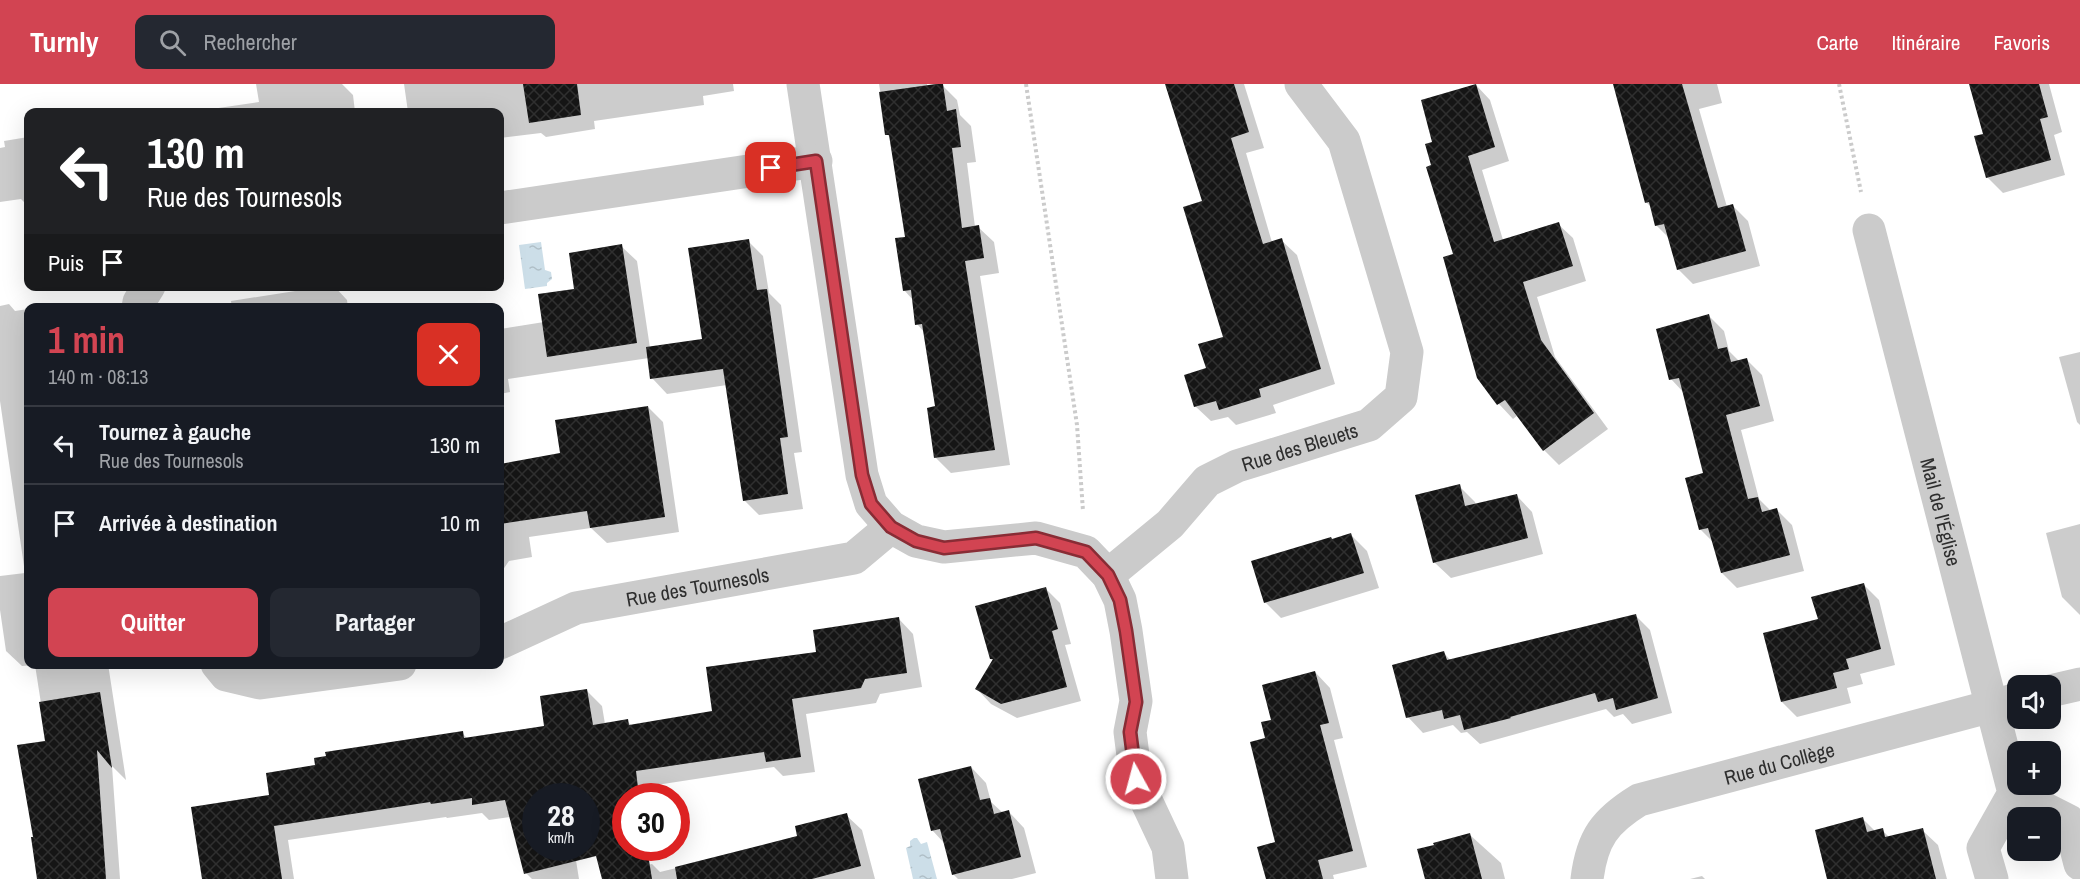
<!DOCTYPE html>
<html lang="fr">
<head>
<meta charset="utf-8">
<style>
	:root { --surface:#171b24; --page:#242831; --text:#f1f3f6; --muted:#9ea1a6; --line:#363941; --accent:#d24452 }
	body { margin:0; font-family:"Archivo Narrow",sans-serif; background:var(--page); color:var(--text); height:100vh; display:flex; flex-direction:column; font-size:22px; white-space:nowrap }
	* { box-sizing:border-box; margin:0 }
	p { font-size:20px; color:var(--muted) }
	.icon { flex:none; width:33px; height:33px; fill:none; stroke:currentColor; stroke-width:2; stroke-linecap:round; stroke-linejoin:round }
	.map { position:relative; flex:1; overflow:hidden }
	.details { position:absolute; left:24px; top:219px; width:480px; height:366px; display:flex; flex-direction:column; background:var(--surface); border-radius:12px; box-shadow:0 6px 24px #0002 }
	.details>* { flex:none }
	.hud { position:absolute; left:24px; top:24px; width:480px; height:183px; border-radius:12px; box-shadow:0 6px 24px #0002; background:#202124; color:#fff; overflow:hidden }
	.fabs { position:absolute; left:2007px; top:591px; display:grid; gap:12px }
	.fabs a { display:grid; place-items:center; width:54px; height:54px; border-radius:12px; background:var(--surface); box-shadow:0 6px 24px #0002; font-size:30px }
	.speed { position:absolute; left:522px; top:699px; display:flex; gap:12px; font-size:30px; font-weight:700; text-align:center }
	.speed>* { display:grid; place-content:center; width:78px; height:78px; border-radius:50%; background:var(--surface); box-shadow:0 6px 24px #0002; line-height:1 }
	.speed small { font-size:15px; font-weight:400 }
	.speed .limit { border:9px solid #d22; background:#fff; color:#111 }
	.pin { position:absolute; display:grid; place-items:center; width:51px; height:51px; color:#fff; margin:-26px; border-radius:12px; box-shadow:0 3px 9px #0006 }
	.me { position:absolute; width:66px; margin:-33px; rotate:353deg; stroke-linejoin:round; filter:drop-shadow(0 0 4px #0008) }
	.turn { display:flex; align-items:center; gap:21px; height:126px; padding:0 24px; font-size:27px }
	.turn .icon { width:78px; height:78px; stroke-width:2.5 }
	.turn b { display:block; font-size:42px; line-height:51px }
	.then { display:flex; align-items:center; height:57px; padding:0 24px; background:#0003; gap:12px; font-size:22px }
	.round { display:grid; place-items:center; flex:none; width:63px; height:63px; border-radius:12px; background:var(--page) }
	.overview { display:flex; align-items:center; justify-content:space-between; height:102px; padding:0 24px }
	h1 { font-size:36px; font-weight:700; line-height:45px; color:var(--accent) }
	.primary-button { display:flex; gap:12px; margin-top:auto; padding:12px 24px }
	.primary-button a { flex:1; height:69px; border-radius:12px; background:var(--accent); color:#fff; font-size:24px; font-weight:700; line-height:69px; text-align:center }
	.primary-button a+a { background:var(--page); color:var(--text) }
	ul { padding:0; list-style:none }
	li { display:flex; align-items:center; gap:18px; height:78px; padding:0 24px; border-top:2px solid var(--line) }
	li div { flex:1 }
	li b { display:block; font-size:22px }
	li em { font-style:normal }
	header { display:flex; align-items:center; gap:36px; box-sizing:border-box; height:84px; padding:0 30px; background:var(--accent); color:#fff }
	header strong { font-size:28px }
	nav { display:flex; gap:33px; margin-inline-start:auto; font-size:21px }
	.search { width:420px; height:54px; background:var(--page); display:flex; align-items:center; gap:15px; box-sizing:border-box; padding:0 21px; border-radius:12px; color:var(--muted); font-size:22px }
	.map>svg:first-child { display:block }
	.water { fill:url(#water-ripples) }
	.shadow { fill:#0003 }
	.building { fill:url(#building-cross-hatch); fill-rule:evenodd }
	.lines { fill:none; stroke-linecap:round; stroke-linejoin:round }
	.path { stroke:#cbcbcb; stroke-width:4; stroke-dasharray:3 3; stroke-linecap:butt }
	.street { stroke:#cbcbcb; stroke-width:33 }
	.route-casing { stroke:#882c35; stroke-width:15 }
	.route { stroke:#d24452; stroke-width:10 }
	.labels { text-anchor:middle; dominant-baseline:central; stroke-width:6; stroke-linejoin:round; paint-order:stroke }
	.street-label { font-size:20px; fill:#2e2e2e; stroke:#fff }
</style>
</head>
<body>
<header>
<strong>Turnly</strong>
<div class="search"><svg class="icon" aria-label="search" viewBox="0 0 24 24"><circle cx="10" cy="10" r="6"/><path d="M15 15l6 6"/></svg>Rechercher</div>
<nav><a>Carte</a><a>Itinéraire</a><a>Favoris</a></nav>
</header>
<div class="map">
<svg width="2080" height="795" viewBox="0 0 2080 795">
	<defs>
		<pattern id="water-ripples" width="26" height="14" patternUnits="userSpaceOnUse" patternTransform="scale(1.5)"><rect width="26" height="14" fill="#ccdee8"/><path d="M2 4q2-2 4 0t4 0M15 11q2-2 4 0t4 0" fill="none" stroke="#b0bfc7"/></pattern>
		<pattern id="building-cross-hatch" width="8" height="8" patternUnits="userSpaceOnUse" patternTransform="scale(1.5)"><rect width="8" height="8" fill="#151515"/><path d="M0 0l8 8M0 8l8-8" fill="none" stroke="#2f2f2f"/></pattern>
	</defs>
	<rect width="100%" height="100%" fill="#fff"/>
	<!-- water -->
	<g class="water">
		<path d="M541 158 545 186 551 188 552 195 547 199V202L525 205 519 161Z"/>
		<path d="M914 754H917L921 760 927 758 937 795H913L906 764 910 762V757Z"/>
	</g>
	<!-- shadow -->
	<g class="shadow">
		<path d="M256 0H342L353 11 355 28H191L259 18Z"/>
		<path d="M404 0H733L734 7 703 12 704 21 594 37 595 45 546 53 541 49 500 54V28H408Z"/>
		<path d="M879 0H927V3L942 1 957 16 960 31 971 42 976 78 967 79 975 143H978L994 158 999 189 980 192 1010 381 951 389 936 374 937 323 924 248 917 240 913 216 904 206 906 154 891 55 887 50Z"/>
		<path d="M1166 0H1244L1264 64 1246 69 1271 155 1272 158 1281 156 1297 171 1335 300 1273 321 1276 329 1236 341 1228 333 1211 337 1195 322 1208 285 1225 254 1204 118Z"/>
		<path d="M1614 0H1717L1722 19 1699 25 1727 123 1733 122 1748 137 1760 182 1693 200 1678 185 1670 155 1656 141 1652 124 1646 118Z"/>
		<path d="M1971 0H2049L2062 48 2054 51 2065 91 2003 109 1987 93 1985 51Z"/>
		<path d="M1476 1 1490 16 1509 77 1482 86 1503 156 1558 140 1573 154 1586 197 1537 213 1555 273 1608 345 1559 381 1544 366 1518 331 1513 335 1499 320 1479 293 1455 171 1433 82V59Z"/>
		<path d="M28 53V120H26L21 115 0 118V64L5 63 4 57Z"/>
		<path d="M748 157 763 172 769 209 781 221 802 368 794 369 803 425 759 431 744 416 727 301 667 310 652 294 649 274 508 295 510 308 500 310V245L544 238 621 162 637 177 650 264 704 256Z"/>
		<path d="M327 202H334L347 216 348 224H232L231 217Z"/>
		<path d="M9 220 15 227 28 225V580H108L126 696 112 682 120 795H38L35 754 47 658 35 581 22 582 6 567 0 526V492L25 489 0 317V222Z"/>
		<path d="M1709 232 1724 247 1729 267 1740 278 1747 276 1762 291 1774 337 1741 346 1759 415 1771 427 1777 426 1792 441 1804 487 1737 504 1722 489 1714 459 1700 445 1705 390 1684 309 1671 295Z"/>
		<path d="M2080 268V341L2077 338 2059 273Z"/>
		<path d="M648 323 663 338 679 448 607 459 591 444 529 453 532 473 509 477 500 490V381L562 370Z"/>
		<path d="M1459 402 1475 418 1476 421 1517 412 1532 428 1543 470 1451 494 1435 479 1417 412Z"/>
		<path d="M2080 440V531L2062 513 2046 449Z"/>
		<path d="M1351 451 1367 467 1379 504 1281 534 1265 518 1333 457Z"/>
		<path d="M1863 500 1879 516 1895 581 1860 590 1863 600 1847 604 1851 619 1797 633 1782 618 1820 536Z"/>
		<path d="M1046 505 1060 519 1071 560 1065 561 1081 617 1017 634 991 620 977 605 993 577 991 575Z"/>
		<path d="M1635 531 1650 546 1672 629 1632 640 1623 630 1614 633 1606 625 1480 660 1467 648 1461 649 1453 641 1423 649 1408 633 1444 569 1451 577Z"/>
		<path d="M898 534 913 550 922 603 880 610 876 619 806 630 815 688 783 692 774 683 650 702 652 712H536V764H574L579 795H532L526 789 510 733 489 736 482 729 447 734 446 733 288 756 294 795H204L271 712 316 682 462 649 468 655 546 643 587 607 602 622 605 640 627 637 632 642 714 628 818 569Z"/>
		<path d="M1315 588 1330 604 1343 654 1334 656 1367 783 1333 791 1334 795H1267L1277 759 1267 655 1273 637Z"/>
		<path d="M971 683 986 699 991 718 1003 729 1009 728 1024 744 1036 789 1012 795H958L953 790 945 760 932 746Z"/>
		<path d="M846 731 862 746 875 795H603V792L652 780 660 788 701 778 799 753Z"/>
		<path d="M1863 735 1876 748 1882 746 1890 754 1922 746 1938 761 1947 795H1829Z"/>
		<path d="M1470 751 1501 779 1505 795H1426Z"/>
		<path d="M1702 792 1705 795H1690Z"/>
	</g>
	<!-- building -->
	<g class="building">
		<path d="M523 0H577L581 31 529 39Z"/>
		<path d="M936 0H943L947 27 956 25 961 63 952 64 962 144 979 141 984 174 965 177 995 366 934 374 927 324 935 322 922 240 915 241 911 206 903 207 895 154 905 153 889 51H885L879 8Z"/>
		<path d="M1165 0H1234L1249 48 1231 54 1256 138 1263 160 1282 154 1321 285 1259 305 1261 313 1219 326 1216 317 1194 323 1184 291 1206 284 1198 260 1223 253 1183 123 1202 117Z"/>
		<path d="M1476 0 1495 63 1468 72 1494 158 1559 138 1573 182 1523 198 1541 256 1594 329 1543 367 1505 316 1497 321 1477 294 1443 173 1453 170 1426 83 1431 81 1425 60 1432 58 1421 16Z"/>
		<path d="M1613 0H1682L1718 124 1733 120 1746 167 1677 186 1664 140 1655 142 1649 118 1645 119Z"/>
		<path d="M1969 0H2039L2048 33 2040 35 2051 76 1986 94 1974 52 1983 50Z"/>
		<path d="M749 155 757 206 767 205 788 353 780 354 788 410 743 417 723 285 650 295 646 263 702 255 688 164Z"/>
		<path d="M622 160 637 259 547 273 538 210 574 205 569 169Z"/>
		<path d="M1709 230 1718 265 1727 263 1731 278 1747 274 1760 322 1726 331 1748 415 1758 413 1762 428 1777 424 1790 471 1721 489 1708 444 1699 446 1685 394 1703 389 1679 294 1669 296 1656 245Z"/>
		<path d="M648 322 665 433 590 444 587 427 500 440V380L560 369 555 336Z"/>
		<path d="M1460 400 1465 422 1517 410 1528 454 1433 479 1415 411Z"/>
		<path d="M1351 449 1364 489 1264 519 1251 477 1331 453 1332 455Z"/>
		<path d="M1864 499 1881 565 1846 575 1849 585 1833 589 1837 604 1781 618 1763 549 1818 535 1811 513Z"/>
		<path d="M1046 503 1058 545 1052 547 1067 603 1001 620 975 605 993 575H990L975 522Z"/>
		<path d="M1636 530 1658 614 1616 626 1613 614 1598 618 1595 609 1510 633 1511 634 1464 646 1460 631 1444 635 1442 626 1406 634 1392 581 1444 567 1447 576Z"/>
		<path d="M899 533 907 589 865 595 861 604 792 615 801 673 766 678 764 668 636 687 639 712H626V764H647L652 795H602L596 772 524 790 505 716 472 721V714L431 720 430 718 274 742 282 795H202L191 723 269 711 266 689 315 681 314 674 326 672 325 668 463 647 464 654 544 642 540 612 587 605 593 641 628 635 629 641 712 627 706 583 816 568 813 546ZM536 712H586V764H536Z"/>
		<path d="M1315 587 1329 639 1320 641 1353 767 1318 776 1323 795H1266L1257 763 1275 758 1250 658 1265 654 1261 638 1271 636 1262 601Z"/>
		<path d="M100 608 112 684 97 666 106 795H37L31 753H33L17 661 45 657 39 618Z"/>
		<path d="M971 682 980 716 990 714 994 730 1009 726 1021 773 952 791 940 745 931 747 918 695Z"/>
		<path d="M847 729 861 782 812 795H677L675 783 797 752 795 742Z"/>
		<path d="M1863 733 1867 748 1883 744 1885 753 1923 744 1936 795H1827L1815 746Z"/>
		<path d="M1470 749 1482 795H1425L1417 765 1434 761 1433 759Z"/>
	</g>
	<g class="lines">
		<!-- path -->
		<g class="path">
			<path d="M1026 0 1077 341 1083 427"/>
			<path d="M1839 0 1861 108"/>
		</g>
		<!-- street -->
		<g class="street">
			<path d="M803 0 862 391 871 420 891 443 916 457 944 463 1036 454 1086 468 1108 491 1120 516 1126 547 1136 617 1130 648 1136 695 1168 763 1172 795"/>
			<path d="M500 124 816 77"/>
			<path id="s1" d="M1869 146 2014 709 1983 764 1992 795"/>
			<path d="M138 224 139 218 149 202"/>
			<path id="s2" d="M1108 491 1170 440 1207 397 1237 382 1369 341 1401 313 1407 268 1344 57 1301 0"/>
			<path id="s3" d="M500 559 576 524 854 474 891 443"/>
			<path d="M217 580 226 591 260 599 400 580"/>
			<path d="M2050 607 2080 600"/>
			<path d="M2014 709 2069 737 2080 780"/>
			<path id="s4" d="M1587 795C1592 754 1605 737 1639 716L2018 615"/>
		</g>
	</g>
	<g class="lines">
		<defs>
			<path id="route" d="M771 84 816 77 862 391 871 420 891 443 916 457 944 464 1036 454 1086 468 1108 491 1120 516 1126 547 1136 618 1130 648 1136 695"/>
		</defs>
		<!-- route casing -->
		<use href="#route" class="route-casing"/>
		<!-- route -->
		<use href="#route" class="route"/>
	</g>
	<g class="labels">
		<!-- street labels -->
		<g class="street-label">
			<text stroke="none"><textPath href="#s2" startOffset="236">Rue des Bleuets</textPath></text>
			<text stroke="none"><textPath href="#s1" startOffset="291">Mail de l'Église</textPath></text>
			<text stroke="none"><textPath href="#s3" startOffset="207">Rue des Tournesols</textPath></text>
			<text stroke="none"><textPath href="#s4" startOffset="244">Rue du Collège</textPath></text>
		</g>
	</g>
</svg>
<div class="fabs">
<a><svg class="icon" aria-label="sound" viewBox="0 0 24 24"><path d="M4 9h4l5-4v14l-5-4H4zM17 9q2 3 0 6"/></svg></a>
<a>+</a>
<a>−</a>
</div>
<div class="speed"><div>28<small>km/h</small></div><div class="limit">30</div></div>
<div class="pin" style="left:771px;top:84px;background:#d93025"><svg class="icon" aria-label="arrive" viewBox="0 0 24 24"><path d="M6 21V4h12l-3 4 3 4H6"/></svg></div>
<svg class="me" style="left:1136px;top:695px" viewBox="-20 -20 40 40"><circle r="17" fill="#d24452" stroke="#fff" stroke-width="3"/><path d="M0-11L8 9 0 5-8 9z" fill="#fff"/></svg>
<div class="hud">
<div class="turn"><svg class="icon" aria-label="left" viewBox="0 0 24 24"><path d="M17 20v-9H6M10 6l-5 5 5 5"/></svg><div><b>130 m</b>Rue des Tournesols</div></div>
<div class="then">Puis<svg class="icon" aria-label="arrive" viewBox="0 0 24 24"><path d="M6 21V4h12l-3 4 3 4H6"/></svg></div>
</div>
<section class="details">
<div class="overview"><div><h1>1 min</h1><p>140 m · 08:13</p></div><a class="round" style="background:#d93025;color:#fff"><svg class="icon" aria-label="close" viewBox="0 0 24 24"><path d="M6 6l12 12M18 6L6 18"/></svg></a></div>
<ul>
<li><svg class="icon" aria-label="left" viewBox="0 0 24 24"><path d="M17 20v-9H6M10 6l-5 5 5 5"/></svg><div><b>Tournez à gauche</b><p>Rue des Tournesols</p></div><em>130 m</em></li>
<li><svg class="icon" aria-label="arrive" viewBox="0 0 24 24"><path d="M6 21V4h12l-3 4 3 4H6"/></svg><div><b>Arrivée à destination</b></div><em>10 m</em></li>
</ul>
<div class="primary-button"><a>Quitter</a><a>Partager</a></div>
</section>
</div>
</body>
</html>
